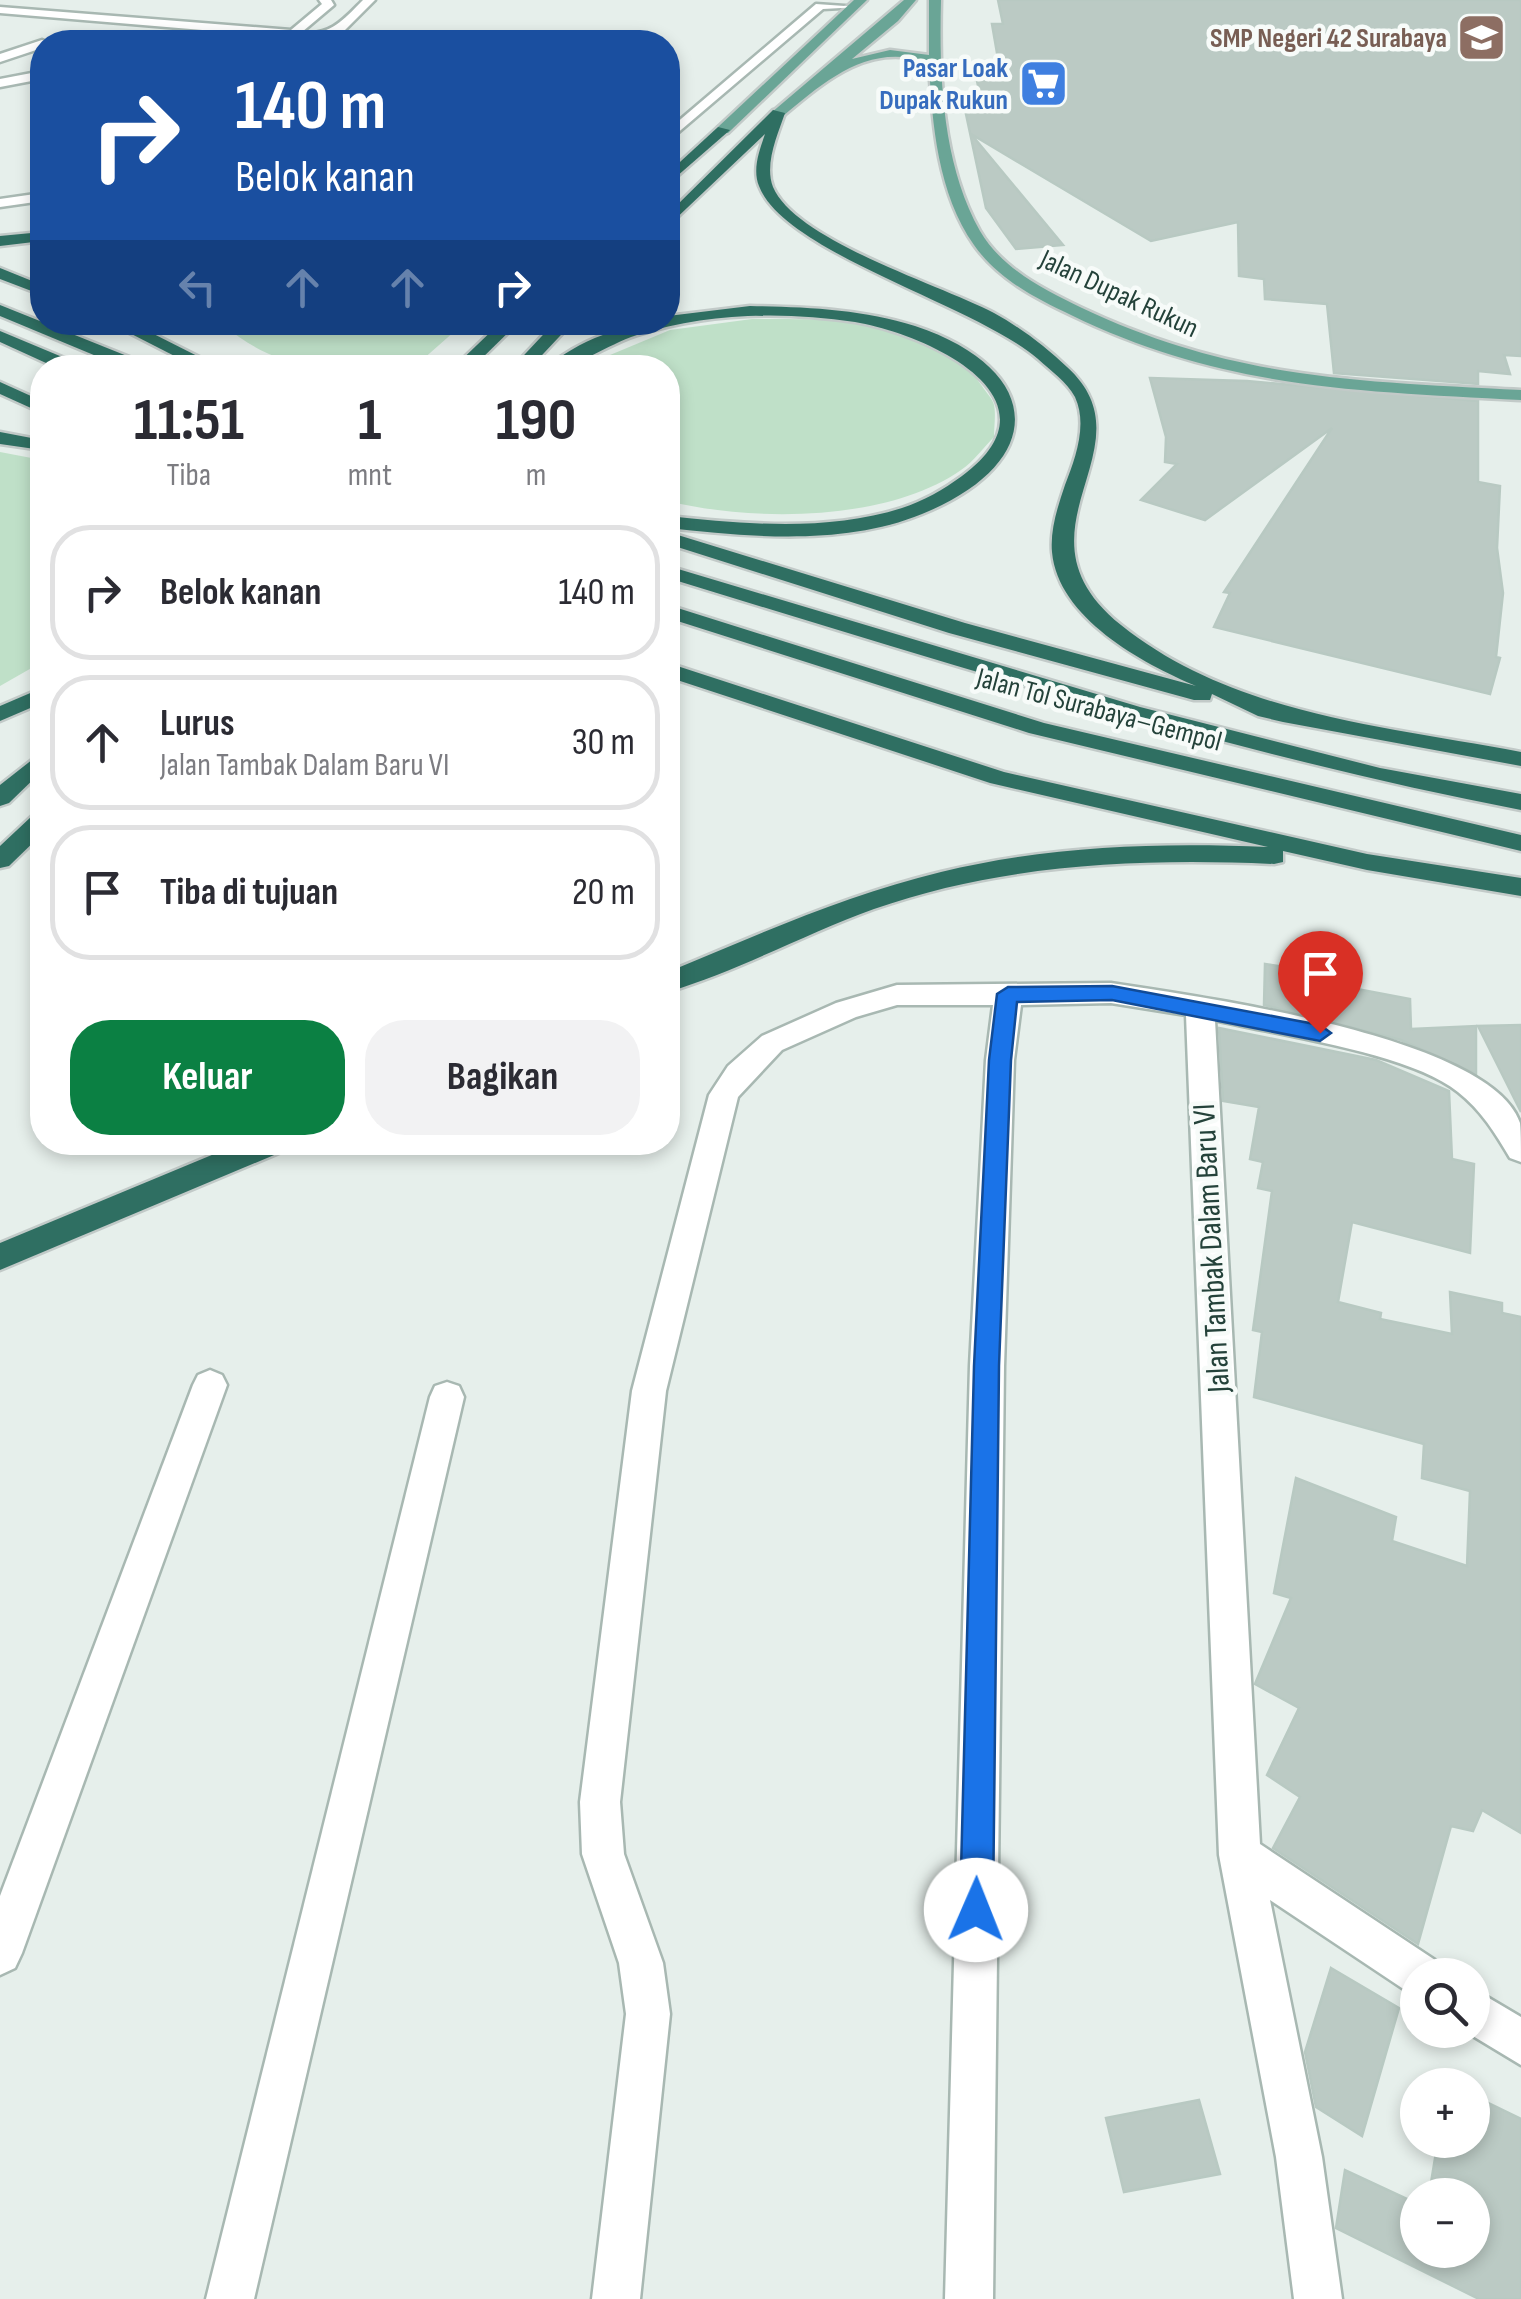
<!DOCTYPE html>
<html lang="id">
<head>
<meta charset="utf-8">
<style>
	:root { --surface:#fff; --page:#f2f2f3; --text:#2b2b33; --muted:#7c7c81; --line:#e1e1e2; --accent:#0b8043 }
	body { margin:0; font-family:"Sofia Sans Condensed",sans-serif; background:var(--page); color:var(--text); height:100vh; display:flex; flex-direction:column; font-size:38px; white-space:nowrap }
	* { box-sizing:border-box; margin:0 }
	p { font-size:32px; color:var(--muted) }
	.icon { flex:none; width:55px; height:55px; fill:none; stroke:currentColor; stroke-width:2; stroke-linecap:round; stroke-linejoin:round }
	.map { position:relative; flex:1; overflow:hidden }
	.drawer { position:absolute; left:30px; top:355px; width:650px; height:800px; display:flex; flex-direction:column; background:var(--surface); border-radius:40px; box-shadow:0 5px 15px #0003 }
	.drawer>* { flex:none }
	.hud { position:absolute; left:30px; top:30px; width:650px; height:305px; border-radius:40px; box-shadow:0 5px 15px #0003; background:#1a4fa0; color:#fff; overflow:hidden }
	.fabs { position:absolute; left:1400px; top:1958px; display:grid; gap:20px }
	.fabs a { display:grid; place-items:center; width:90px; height:90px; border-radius:50%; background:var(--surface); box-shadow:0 5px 15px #0003; font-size:50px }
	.pin { position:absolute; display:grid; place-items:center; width:85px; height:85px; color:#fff; margin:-102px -42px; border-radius:50% 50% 50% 0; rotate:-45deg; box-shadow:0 0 10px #0007 }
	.pin .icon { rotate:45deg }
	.me { position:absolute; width:110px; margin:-55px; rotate:1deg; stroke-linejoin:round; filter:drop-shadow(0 0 8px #0008) }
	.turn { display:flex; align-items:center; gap:35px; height:210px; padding:0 40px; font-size:45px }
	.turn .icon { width:130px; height:130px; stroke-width:2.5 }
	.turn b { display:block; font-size:70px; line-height:85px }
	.lanes { display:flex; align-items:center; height:95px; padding:0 40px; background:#0003; justify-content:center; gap:50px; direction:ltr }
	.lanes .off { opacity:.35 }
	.eta { display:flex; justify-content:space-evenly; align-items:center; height:170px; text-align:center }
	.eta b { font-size:60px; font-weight:700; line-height:70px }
	.action { display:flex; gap:20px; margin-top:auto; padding:20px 40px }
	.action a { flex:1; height:115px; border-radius:40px; background:var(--accent); color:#fff; font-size:40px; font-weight:700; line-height:115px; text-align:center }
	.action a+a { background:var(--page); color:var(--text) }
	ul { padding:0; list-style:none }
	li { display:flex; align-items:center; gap:30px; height:135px; margin:0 20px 15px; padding:0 20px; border:5px solid var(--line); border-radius:40px }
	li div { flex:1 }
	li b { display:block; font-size:38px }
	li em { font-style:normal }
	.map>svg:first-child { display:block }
	.green { fill:#bfe0c8 }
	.building { fill:#bbcac4; stroke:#b8c9c2; stroke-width:2.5 }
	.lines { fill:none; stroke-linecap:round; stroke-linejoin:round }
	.minor-casing { stroke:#a8b8b2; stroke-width:5 }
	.major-casing { stroke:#c2cac8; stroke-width:5 }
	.highway-casing { stroke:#c2cac8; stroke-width:5 }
	.minor { fill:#fff; fill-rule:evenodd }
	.major { fill:#6aa596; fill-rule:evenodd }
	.highway { fill:#2f6f62; fill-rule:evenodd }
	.route { fill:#1a73e8; stroke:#114b97; stroke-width:2.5 }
	.labels { text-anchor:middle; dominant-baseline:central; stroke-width:9; stroke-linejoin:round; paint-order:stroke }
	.far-education-label { font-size:28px; font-weight:bold; fill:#785e54; stroke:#f7fbf9; text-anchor:end }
	.far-shop-label { font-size:28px; font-weight:bold; fill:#366cbe; stroke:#f7fbf9; text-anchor:end }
	.far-street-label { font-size:28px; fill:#24423a; stroke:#f7fbf9 }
	.street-label { font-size:32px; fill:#24423a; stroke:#f7fbf9 }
</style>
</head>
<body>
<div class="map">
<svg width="1521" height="2299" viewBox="0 0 1521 2299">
	<rect width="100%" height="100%" fill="#e6efeb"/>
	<!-- green -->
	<g class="green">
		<path d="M752 319C827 319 935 315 982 386 985 391 993 399 994 405 996 414 994 427 994 437 984 447 973 462 961 470 887 522 752 522 668 501V368H590L598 360 670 330Z"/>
		<path d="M221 323H464L413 368C335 368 284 377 221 323Z"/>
		<path d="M0 452 42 460V662L0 686Z"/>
	</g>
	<!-- building -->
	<g class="building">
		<path d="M998 0H1521V356L1504 355 1510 374 1478 371V384L1334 373 1327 304 1265 299 1264 279 1239 276 1238 222 1151 241 971 134 1063 245 1016 249 986 208 963 100H981L976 76H1001L992 24H1003Z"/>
		<path d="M1150 378 1247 381 1478 401V482L1500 486 1497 548 1503 593 1496 657 1500 658 1490 694 1214 627 1230 593 1224 592 1332 428 1205 520 1141 500 1177 464 1165 462 1166 437Z"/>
		<path d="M1265 964 1357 978V989L1410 999 1411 1029 1476 1026V1074L1401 1040 1264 1005Z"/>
		<path d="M1521 1025V1112L1478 1026Z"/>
		<path d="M1219 1028 1376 1060 1449 1091 1452 1159 1474 1164 1470 1253 1352 1222 1338 1302 1381 1313 1380 1319 1452 1334 1450 1292 1502 1303V1313L1521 1317V1833L1482 1810 1473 1831 1451 1826 1418 1944 1273 1848 1300 1797 1267 1775 1299 1708 1255 1684 1291 1598 1274 1593 1296 1478 1396 1517 1392 1541 1467 1566 1470 1491 1422 1478 1424 1444 1254 1397 1262 1332 1253 1330 1272 1191 1258 1188 1263 1162 1250 1159 1259 1107 1223 1101Z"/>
		<path d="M1331 1968 1399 2008 1362 2136 1316 2107 1305 2052Z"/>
		<path d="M1472 2095 1521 2119V2299H1479L1336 2228 1345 2170 1418 2204V2250H1472V2195H1429L1438 2140H1472Z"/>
		<path d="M1199 2100 1220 2174 1124 2192 1106 2118Z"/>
	</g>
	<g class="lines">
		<defs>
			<g id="minor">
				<path d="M319 0H331L334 5 302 32C330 37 345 18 363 0H375L344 31 329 37 345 42 0 13V7L291 30 322 4Z"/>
				<path d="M816 4 859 7 823 9 668 141V130Z"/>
				<path d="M104 36 108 42H89L91 39Z"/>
				<path d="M42 40 47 42 42 48 0 62V54Z"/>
				<path d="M42 71V79L0 87V79Z"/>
				<path d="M42 193V201L0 207V199Z"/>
				<path d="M1111 983C1195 996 1492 1036 1520 1123 1521 1134 1521 1150 1521 1162L1510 1158C1495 1133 1482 1111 1458 1092 1410 1053 1278 1035 1215 1020L1260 1844 1435 1960 1442 1975H1418V1996L1405 1990 1270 1900 1322 2157 1342 2299H1294L1276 2157 1219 1855 1186 1015 1111 1003 1021 1005 1014 1060 1004 1366 993 2299H945L970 1366 986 1060 993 1005H897L856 1017 782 1050 738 1097 666 1391 620 1802 624 1854 663 1963 670 2014 640 2299H592L626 2014 619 1963 582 1854 580 1802 632 1391 709 1095 728 1066 762 1036 836 1003 897 985Z"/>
				<path d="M210 1370 222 1375 227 1385 22 1953 15 1968 0 1975V1896L193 1385 198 1375Z"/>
				<path d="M447 1382 459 1386 464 1397 254 2299H206L430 1397 435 1386Z"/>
				<path d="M1472 1988 1521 2017V2065L1463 2030H1472Z"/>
			</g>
			<g id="major">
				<path d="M854 0H867L728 133H718V127Z"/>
				<path d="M904 0H916L898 21 852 59 890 50 929 55V0H941C939 76 942 163 980 231 1002 269 1045 290 1082 308 1234 380 1358 381 1521 390V400C1357 391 1223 389 1071 315 1035 298 998 279 974 245 938 194 932 124 929 63 870 41 825 81 783 116L771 113Z"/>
			</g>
			<g id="highway">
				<path d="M773 110 785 113C778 134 764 164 773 187 796 241 941 285 994 313 1021 328 1045 346 1067 367 1156 448 1003 530 1121 625 1233 715 1385 726 1521 752V766L1283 722 1258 716 1212 694 1210 700H1194L949 633 668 544V532L965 623 1196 686C1142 663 1058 618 1052 552 1050 529 1058 506 1065 485 1075 459 1088 425 1075 397 1067 382 1050 370 1038 359 974 304 784 253 759 186 752 169 760 149 765 134L668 226V214Z"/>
				<path d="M718 127 730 130 668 184V173Z"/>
				<path d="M42 232V241L0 246V236Z"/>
				<path d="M0 268 42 285V295L0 279Z"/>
				<path d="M0 305 147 364 149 368H125L0 316Z"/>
				<path d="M750 306C805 307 862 309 915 326 1044 369 1050 462 922 514 844 546 750 537 668 528V516C745 524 826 532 902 508 923 501 943 490 962 476 1068 398 926 334 855 322 782 311 707 313 637 335 605 345 580 368 546 368 577 341 626 322 668 322V316Z"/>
				<path d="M108 322H130L221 368H198Z"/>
				<path d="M501 322H519L472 368H453Z"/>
				<path d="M555 322H573L530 368H512Z"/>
				<path d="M0 331 79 364 81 368H57L0 342Z"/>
				<path d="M0 382 42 401V413L0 394Z"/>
				<path d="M0 432 42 440V450L0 444Z"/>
				<path d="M668 566 1140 707 1380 768 1521 794V810C1231 754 950 664 668 578Z"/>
				<path d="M668 605 1044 723 1521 835V851L1029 733 668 618Z"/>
				<path d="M668 663 1004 772 1367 854 1521 878V896L1367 870 1283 851V862L1274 864C1139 858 1002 864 874 909 805 934 738 971 668 992V972C757 935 846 895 941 872 1048 846 1158 842 1268 847L990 783 668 677Z"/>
				<path d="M42 688V703L0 721V706Z"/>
				<path d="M42 752V771L9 803 0 806V785Z"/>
				<path d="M42 813V834L9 866 0 868V846L33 815Z"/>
				<path d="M243 1142H290L286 1150 0 1270V1243Z"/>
			</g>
		</defs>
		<!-- minor casing -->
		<use href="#minor" class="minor-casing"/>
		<!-- major casing -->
		<use href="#major" class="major-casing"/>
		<!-- highway casing -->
		<use href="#highway" class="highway-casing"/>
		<!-- minor -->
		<use href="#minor" class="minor"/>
		<!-- major -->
		<use href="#major" class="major"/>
		<!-- highway -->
		<use href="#highway" class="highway"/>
	</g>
	<!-- route -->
	<path class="route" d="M1112 986 1320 1025 1331 1033 1320 1041 1112 1000 1017 1002 1011 1060 999 1366 993 1910 988 1921 976 1926 965 1921 960 1910 974 1366 989 1060 997 994 1008 987Z"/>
	<!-- icons -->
	<defs>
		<symbol id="school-square" viewBox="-11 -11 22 22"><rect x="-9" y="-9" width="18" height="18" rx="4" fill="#8d6e63" stroke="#f7fbf9"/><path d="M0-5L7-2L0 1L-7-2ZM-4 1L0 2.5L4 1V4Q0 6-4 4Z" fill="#fff"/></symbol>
		<symbol id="supermarket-square" viewBox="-11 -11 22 22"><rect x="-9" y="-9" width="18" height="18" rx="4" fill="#3f7fe0" stroke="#f7fbf9"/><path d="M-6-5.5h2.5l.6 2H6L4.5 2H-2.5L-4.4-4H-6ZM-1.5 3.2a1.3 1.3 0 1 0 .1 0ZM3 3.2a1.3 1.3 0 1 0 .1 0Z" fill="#fff"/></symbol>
	</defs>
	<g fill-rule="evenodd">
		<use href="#school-square" x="1454" y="10" width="55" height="55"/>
		<use href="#supermarket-square" x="1016" y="56" width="55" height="55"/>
	</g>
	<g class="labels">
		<!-- far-education labels -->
		<g class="far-education-label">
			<text x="1447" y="38">SMP Negeri 42 Surabaya</text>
		</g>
		<!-- far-shop labels -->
		<g class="far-shop-label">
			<text x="1008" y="68">Pasar Loak<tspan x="1008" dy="32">Dupak Rukun</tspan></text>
		</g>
		<!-- far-street labels -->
		<g class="far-street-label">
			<text transform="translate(1119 294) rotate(25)">Jalan Dupak Rukun</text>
			<text transform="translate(1099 710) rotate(15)">Jalan Tol Surabaya–Gempol</text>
		</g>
		<!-- street labels -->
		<g class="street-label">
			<text transform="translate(1212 1248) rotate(-93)">Jalan Tambak Dalam Baru VI</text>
		</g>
	</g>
</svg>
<div class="fabs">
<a><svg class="icon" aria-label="search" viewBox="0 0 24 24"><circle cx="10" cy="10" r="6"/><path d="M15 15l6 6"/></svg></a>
<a>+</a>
<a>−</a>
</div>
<div class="pin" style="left:1320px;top:1033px;background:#d93025"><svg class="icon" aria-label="arrive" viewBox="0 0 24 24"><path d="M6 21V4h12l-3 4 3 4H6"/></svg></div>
<svg class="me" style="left:976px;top:1910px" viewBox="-20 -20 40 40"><circle r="19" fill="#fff"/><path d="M0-13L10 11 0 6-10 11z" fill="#1a73e8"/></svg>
<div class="hud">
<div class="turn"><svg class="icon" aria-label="right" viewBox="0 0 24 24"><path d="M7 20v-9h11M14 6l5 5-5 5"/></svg><div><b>140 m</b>Belok kanan</div></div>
<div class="lanes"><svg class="icon off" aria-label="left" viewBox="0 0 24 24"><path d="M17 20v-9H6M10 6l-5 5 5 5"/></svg><svg class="icon off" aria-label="ahead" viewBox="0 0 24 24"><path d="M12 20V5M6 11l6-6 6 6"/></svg><svg class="icon off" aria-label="ahead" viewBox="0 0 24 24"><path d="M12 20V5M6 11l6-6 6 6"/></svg><svg class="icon" aria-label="right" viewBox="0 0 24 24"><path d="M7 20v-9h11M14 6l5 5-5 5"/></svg></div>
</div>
<section class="drawer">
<div class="eta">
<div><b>11:51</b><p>Tiba</p></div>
<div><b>1</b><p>mnt</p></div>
<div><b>190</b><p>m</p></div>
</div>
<ul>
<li><svg class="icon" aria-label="right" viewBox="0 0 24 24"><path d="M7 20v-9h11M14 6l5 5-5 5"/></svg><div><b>Belok kanan</b></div><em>140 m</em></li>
<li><svg class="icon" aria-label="ahead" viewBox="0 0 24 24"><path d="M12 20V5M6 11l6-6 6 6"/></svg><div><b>Lurus</b><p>Jalan Tambak Dalam Baru VI</p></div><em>30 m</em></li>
<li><svg class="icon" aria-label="arrive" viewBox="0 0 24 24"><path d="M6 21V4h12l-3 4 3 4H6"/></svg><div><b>Tiba di tujuan</b></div><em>20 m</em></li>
</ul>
<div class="action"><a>Keluar</a><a>Bagikan</a></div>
</section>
</div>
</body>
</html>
